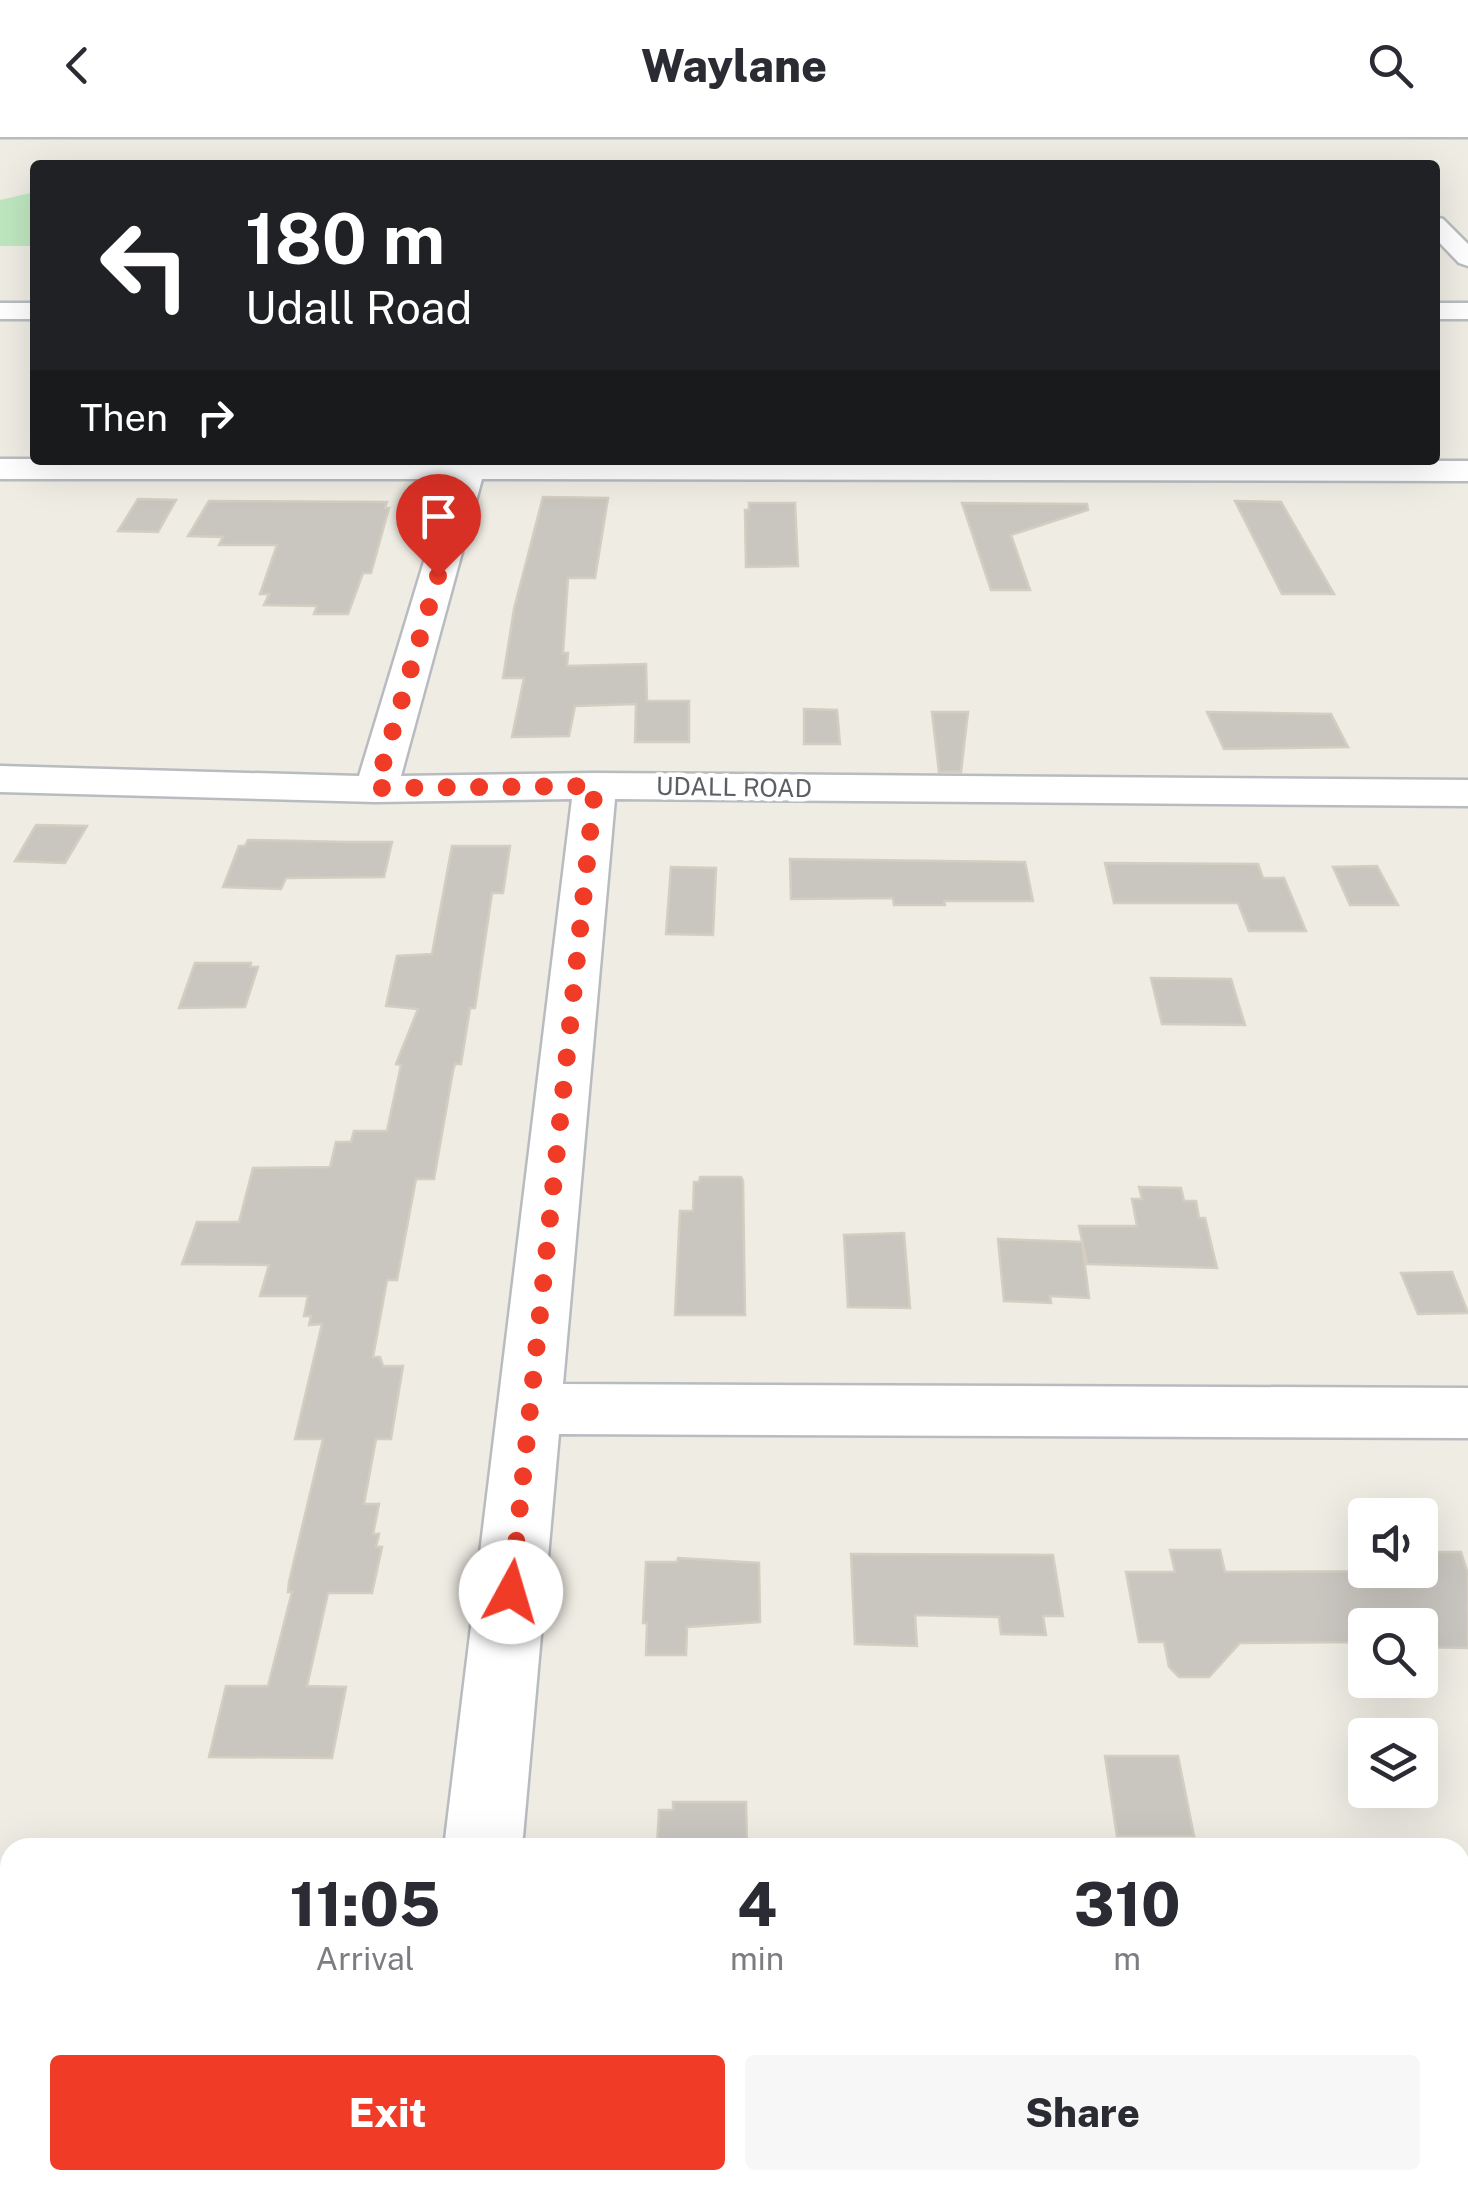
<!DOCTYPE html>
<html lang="en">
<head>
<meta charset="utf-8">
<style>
	:root { --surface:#fff; --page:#f7f7f7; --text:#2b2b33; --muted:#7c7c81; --accent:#f03b27 }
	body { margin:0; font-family:"Public Sans",sans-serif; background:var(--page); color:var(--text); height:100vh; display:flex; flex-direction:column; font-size:38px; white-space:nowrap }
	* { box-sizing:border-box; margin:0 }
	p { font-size:32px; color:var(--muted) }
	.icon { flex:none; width:55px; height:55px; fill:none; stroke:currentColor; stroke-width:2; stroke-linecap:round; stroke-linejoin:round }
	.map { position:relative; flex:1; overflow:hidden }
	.sheet { position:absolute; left:0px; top:1708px; width:1470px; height:352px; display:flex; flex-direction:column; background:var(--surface); border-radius:30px 30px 0 0; box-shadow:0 10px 40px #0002 }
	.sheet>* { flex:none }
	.top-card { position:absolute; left:30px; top:30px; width:1410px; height:305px; border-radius:10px; box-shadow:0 10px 40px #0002; background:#202124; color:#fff; overflow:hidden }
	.controls { position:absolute; left:1348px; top:1368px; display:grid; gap:20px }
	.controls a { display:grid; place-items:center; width:90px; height:90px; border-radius:10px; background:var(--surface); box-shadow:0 10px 40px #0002; font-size:50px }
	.pin { position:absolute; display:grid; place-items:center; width:85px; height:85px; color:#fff; margin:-102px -42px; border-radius:50% 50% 50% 0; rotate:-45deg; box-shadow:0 0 10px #0007 }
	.pin .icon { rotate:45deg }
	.me { position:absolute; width:110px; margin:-55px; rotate:6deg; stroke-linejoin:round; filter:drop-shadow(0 0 8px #0008) }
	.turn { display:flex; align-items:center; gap:35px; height:210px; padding:0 50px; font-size:45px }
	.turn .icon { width:130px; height:130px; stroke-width:2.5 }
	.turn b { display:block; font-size:70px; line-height:85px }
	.then { display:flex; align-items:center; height:95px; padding:0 50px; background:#0003; gap:20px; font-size:38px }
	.eta { display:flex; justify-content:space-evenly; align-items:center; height:170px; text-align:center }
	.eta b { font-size:60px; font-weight:800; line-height:70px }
	.cta { display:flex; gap:20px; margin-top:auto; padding:20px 50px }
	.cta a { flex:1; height:115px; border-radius:10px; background:var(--accent); color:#fff; font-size:40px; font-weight:800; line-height:115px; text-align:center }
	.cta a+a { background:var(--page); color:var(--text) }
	header { display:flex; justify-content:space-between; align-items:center; height:130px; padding:0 50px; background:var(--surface); font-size:45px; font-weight:800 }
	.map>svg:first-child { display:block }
	.green { fill:#bee7bf }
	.building { fill:#c9c6c0; stroke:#d3cec1; stroke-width:2.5 }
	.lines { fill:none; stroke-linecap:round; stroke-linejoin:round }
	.minor-casing { stroke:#b8bbc0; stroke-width:5 }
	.minor { fill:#fff; fill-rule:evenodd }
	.route { stroke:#f03b27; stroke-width:18; stroke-dasharray:0 32.4 }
	.labels { text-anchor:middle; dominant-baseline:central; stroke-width:9; stroke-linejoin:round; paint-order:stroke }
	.far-street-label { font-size:25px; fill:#5b5f64; stroke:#fff }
</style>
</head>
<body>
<header><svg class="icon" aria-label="back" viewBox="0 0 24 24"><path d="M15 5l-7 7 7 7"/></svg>Waylane<svg class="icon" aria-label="search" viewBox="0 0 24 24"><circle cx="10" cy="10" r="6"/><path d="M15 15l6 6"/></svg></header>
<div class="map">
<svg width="1468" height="2059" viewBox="0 0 1468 2059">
	<rect width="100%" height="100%" fill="#eeece3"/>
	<!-- green -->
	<path class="green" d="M35 62V116H0V70Z"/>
	<!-- building -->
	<g class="building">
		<path d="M543 367 608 368 595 448H568L563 523H568L567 536 646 534 647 571H689V612H635L636 574 575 576 569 606 512 607 524 548H503L514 479Z"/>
		<path d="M138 369 176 370 158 402 118 401Z"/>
		<path d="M209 371 387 372 385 378H389L371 443H363L348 484H314L317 476 264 475 269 464H260L277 415H219L223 407 188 406Z"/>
		<path d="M1235 371 1281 372 1334 464H1282Z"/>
		<path d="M749 373H795L798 436 746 437 745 380H749Z"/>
		<path d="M962 373 1087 374 1088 380 1011 405 1030 460H991Z"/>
		<path d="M804 579 837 580 840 614H804Z"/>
		<path d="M932 582H968L961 642H939Z"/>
		<path d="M1207 582 1331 584 1348 617 1224 619Z"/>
		<path d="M36 695 87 696 65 733 15 731Z"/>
		<path d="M248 710 346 712H392L384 747 286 748 281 759 223 757 239 716H245Z"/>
		<path d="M452 716H510L503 763H492L475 878H470L461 934H455L453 941 434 1049H416L397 1150H387L373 1227H380L383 1236H403L391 1309H376L364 1374H379L373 1404H379L376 1417H382L372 1463H328L307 1556 346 1557 332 1628 209 1627 226 1556H268L292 1462H288L289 1452 323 1309H295L322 1194 309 1195 311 1186H304L308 1166H260L269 1135 182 1134 197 1092H239L253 1038 330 1037 336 1012H351L354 1001H387L401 935 396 934 418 879 386 876 397 826 432 824Z"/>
		<path d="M790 729 1025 732 1033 771H944L945 775H894L893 768 791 769Z"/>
		<path d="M1105 733 1258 734 1263 748H1284L1306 801H1249L1238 773H1114Z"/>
		<path d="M1377 736 1398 775H1350L1333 737Z"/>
		<path d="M671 737 716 738 713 805 666 804Z"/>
		<path d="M195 833H251L250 837H258L245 877 179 878Z"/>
		<path d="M1151 848 1231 849 1245 895 1162 894Z"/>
		<path d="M700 1047H741L743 1051 745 1185H675L680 1081H693L694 1052H699Z"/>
		<path d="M1139 1057 1181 1058 1184 1071H1196L1199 1088H1205L1217 1138 1087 1134 1079 1096H1137L1132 1069H1142Z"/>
		<path d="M904 1103 910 1178 848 1177 844 1105Z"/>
		<path d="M998 1109 1082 1112 1089 1168 1050 1166 1051 1173 1004 1171Z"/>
		<path d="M1452 1142 1468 1183 1418 1184 1401 1143Z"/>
		<path d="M1170 1420H1220L1225 1442 1429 1441 1423 1422H1461L1468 1444V1518L1420 1517V1495H1365V1516L1363 1512 1240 1513 1209 1547H1179L1169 1537 1164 1512H1139L1126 1442H1175Z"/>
		<path d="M851 1424 1053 1425 1063 1486H1043L1046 1505 1001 1504 999 1487 915 1485 917 1516 855 1514Z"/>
		<path d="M678 1428 759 1433 760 1492 687 1497 686 1525H646L647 1493H643L646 1432H677Z"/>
		<path d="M1105 1626H1178L1194 1706H1117Z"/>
		<path d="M673 1672H746L747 1718H657L659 1680H673Z"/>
	</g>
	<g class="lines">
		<defs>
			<g id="minor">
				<rect x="0" y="0" width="1468" height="7"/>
				<path d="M1435 87 1443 89 1468 114V136L1459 133 1435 108Z"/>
				<rect x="0" y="173" width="35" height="16"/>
				<rect x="1435" y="173" width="33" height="16"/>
				<path d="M0 329 1468 331V351L482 349 401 646 595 643 1468 650V676L615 669 563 1254 1468 1258V1308L559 1304 522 1718H444L572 669 376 672 0 662V636L359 646 449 349H0Z"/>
				<path d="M403 2050H491V2059H401Z"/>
			</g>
		</defs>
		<!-- minor casing -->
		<use href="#minor" class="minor-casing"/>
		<!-- minor -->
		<use href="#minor" class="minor"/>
	</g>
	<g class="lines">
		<!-- route -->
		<path class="route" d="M438 446 376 658 595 656 511 1462"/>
	</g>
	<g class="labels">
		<!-- far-street labels -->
		<g class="far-street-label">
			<text transform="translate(734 657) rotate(1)">UDALL ROAD</text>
		</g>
	</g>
</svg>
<div class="controls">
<a><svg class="icon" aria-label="sound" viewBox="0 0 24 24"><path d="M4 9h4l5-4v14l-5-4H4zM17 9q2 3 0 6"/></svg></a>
<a><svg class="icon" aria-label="search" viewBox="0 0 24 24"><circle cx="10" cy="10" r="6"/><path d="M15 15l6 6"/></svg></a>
<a><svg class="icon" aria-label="layers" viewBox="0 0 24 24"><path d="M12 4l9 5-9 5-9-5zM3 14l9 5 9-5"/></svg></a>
</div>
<div class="pin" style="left:438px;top:446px;background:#d93025"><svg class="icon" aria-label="arrive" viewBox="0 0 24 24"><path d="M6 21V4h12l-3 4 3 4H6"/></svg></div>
<svg class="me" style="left:511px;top:1462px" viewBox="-20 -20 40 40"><circle r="19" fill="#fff"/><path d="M0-13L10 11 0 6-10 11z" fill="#f03b27"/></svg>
<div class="top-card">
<div class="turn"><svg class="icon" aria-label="left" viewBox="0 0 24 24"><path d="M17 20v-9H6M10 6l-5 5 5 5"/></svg><div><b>180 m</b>Udall Road</div></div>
<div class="then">Then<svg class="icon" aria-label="right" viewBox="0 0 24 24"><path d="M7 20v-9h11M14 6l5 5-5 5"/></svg></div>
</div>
<section class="sheet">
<div class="eta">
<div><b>11:05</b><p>Arrival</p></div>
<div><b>4</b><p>min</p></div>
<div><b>310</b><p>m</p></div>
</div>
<div class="cta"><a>Exit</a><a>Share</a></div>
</section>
</div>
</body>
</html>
